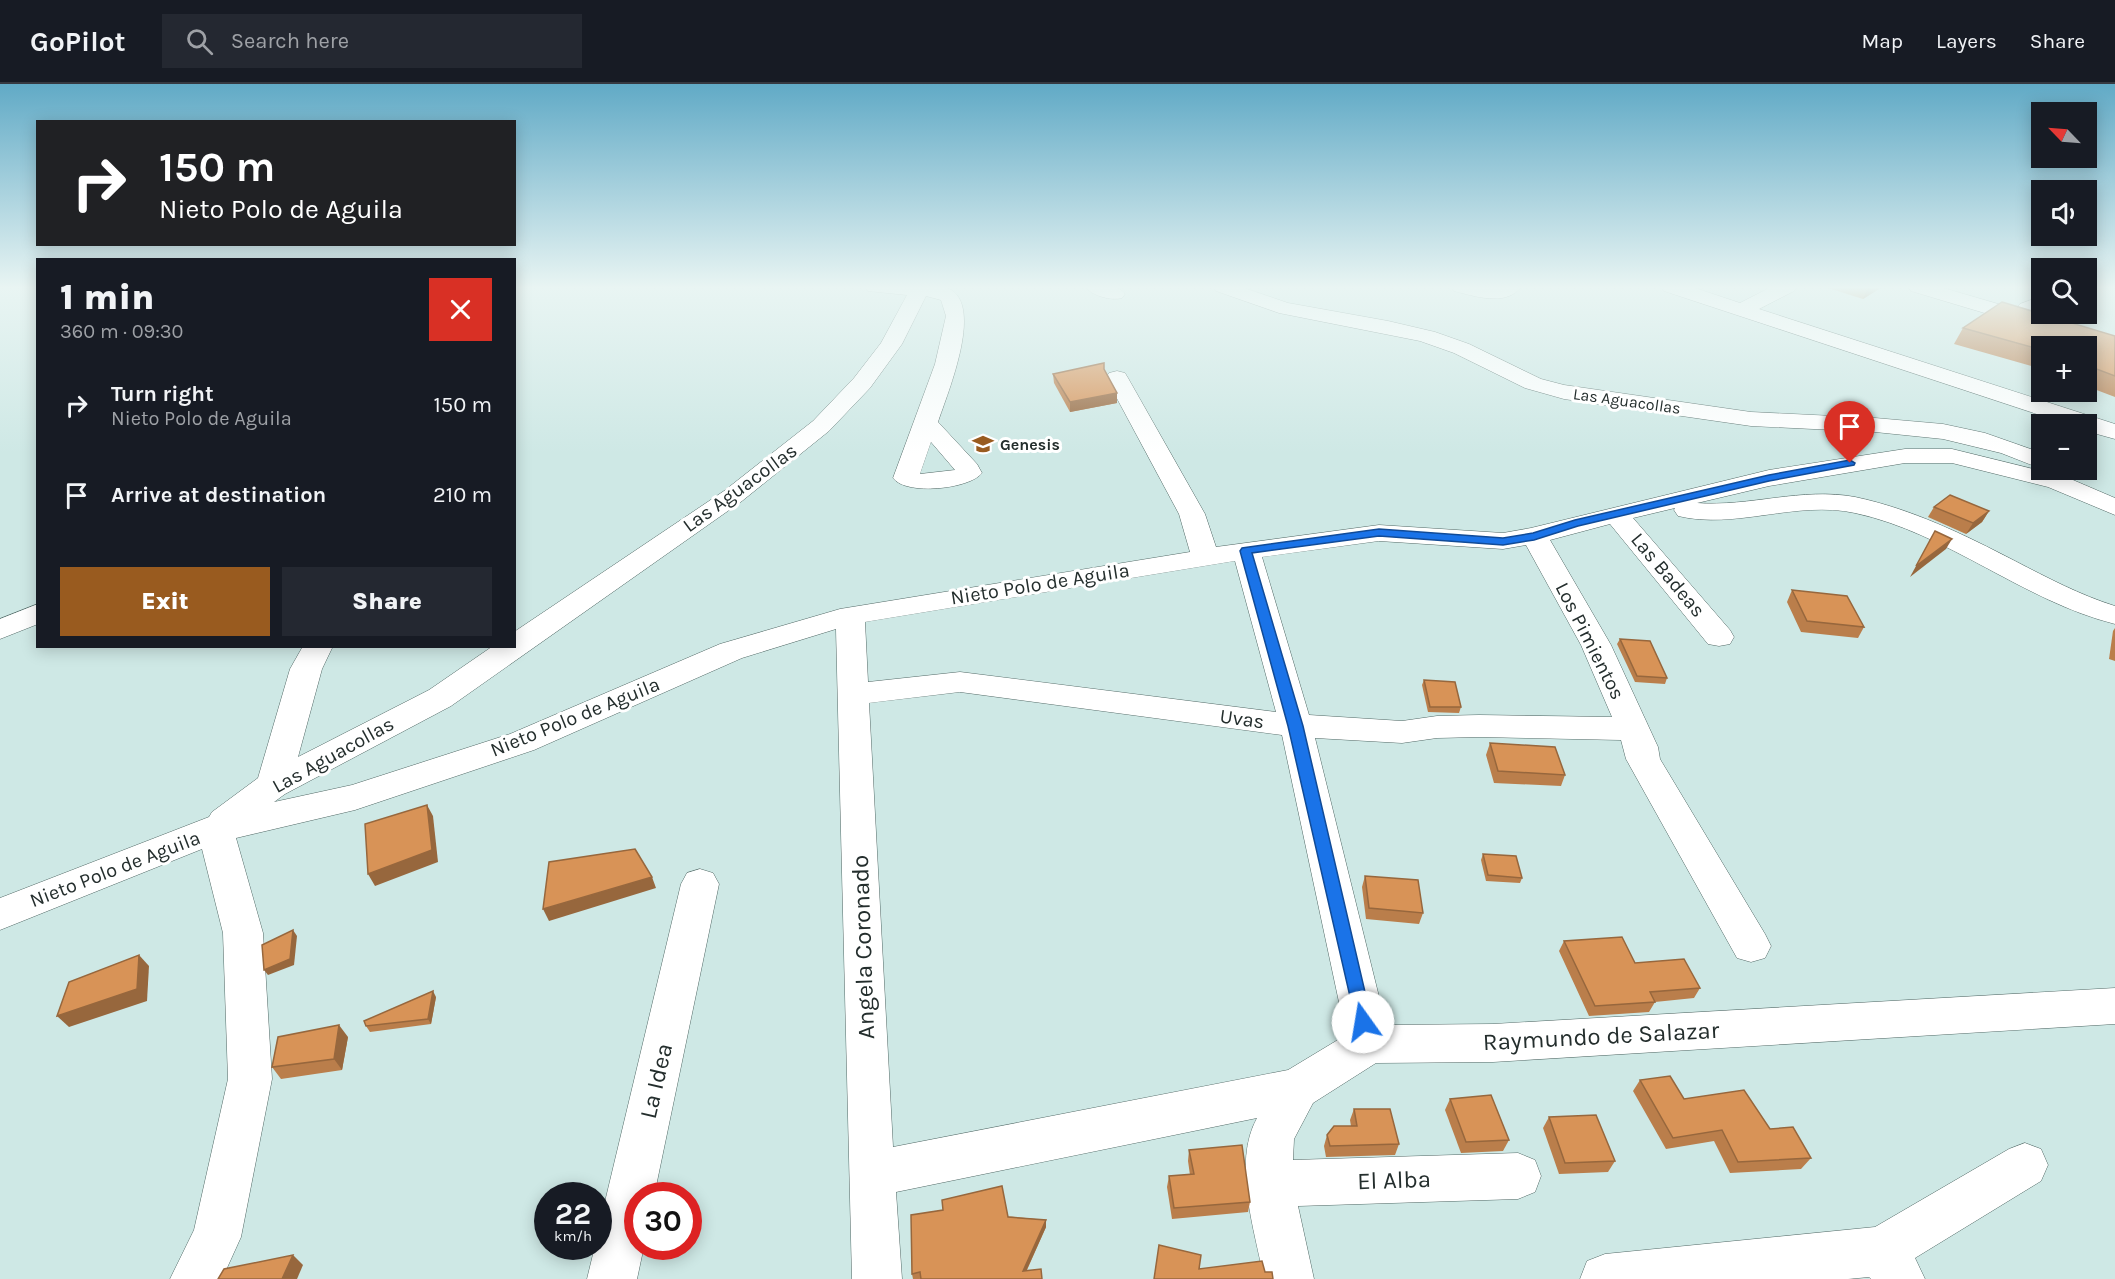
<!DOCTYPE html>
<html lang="en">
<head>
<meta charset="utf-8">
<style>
	:root { --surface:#171b24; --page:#242831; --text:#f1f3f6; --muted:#9ea1a6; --line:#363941; --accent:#995b1f }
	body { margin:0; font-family:Karla,sans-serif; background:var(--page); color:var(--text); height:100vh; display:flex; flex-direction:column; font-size:22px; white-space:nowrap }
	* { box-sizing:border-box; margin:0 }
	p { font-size:20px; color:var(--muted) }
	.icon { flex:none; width:33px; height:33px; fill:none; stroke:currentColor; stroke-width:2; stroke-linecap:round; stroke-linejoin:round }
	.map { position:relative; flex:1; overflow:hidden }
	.panel { position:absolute; left:36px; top:174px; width:480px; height:390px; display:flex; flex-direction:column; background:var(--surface); border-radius:0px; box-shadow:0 3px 15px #0003 }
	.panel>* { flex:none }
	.guide { position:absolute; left:36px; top:36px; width:480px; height:126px; border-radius:0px; box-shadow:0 3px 15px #0003; background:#202124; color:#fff; overflow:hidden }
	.needle { width:39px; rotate:295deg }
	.controls { position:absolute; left:2031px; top:18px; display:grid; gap:12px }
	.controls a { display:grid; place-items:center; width:66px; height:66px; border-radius:0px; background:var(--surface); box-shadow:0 3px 15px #0003; font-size:30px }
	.speed { position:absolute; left:534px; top:1098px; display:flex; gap:12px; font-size:30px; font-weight:700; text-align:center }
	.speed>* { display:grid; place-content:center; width:78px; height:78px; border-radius:50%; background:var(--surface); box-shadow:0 3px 15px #0003; line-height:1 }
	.speed small { font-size:15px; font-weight:400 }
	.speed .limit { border:9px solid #d22; background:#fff; color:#111 }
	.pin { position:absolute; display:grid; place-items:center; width:51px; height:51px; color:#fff; margin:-62px -26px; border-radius:50% 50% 50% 0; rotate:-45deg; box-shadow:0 0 6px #0007 }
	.pin .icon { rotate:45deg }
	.me { position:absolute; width:66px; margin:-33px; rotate:347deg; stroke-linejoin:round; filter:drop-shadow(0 0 4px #0008) }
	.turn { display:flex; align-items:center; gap:21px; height:126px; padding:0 24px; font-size:27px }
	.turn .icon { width:78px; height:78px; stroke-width:2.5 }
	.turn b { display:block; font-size:42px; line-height:51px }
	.round { display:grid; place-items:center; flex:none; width:63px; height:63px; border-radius:0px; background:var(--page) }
	.head { display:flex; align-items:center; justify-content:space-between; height:102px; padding:0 24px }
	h1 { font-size:36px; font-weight:800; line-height:45px }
	.button { display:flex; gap:12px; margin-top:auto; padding:12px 24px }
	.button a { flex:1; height:69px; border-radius:0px; background:var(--accent); color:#fff; font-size:24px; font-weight:800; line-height:69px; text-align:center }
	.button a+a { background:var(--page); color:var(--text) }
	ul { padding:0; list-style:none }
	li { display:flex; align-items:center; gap:18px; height:90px; padding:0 24px }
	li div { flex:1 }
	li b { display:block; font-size:22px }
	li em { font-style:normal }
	header { display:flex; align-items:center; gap:36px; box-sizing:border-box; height:84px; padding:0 30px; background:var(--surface); border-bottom:2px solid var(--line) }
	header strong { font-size:28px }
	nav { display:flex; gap:33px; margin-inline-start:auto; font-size:21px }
	.search { width:420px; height:54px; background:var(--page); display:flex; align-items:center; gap:15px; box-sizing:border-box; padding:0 21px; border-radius:0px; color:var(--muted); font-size:22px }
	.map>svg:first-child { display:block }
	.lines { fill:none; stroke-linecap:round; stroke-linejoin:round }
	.minor-casing { stroke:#526966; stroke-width:1 }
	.major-casing { stroke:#526966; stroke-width:1 }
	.minor { fill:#fff; fill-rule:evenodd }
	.major { fill:#fff; fill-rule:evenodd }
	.wall { fill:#ba7e4b }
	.shaded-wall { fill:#97673d }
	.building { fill:#d89357; stroke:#97673d; stroke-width:1.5 }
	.route { fill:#1a73e8; stroke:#114b97; stroke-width:1.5 }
	.labels { text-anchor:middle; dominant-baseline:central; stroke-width:6; stroke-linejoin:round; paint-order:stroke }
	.far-street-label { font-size:16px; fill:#242e2d; stroke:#fff }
	.far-poi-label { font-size:16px; font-weight:bold; fill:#242e2d; stroke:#fff; text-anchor:start }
	.street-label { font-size:20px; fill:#242e2d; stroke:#fff }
	.near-street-label { font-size:24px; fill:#242e2d; stroke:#fff }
</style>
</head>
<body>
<header>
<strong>GoPilot</strong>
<div class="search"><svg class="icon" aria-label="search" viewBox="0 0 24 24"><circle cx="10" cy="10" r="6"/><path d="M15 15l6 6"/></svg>Search here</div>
<nav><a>Map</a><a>Layers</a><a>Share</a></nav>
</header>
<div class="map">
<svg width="2115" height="1195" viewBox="0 0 2115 1195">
	<rect width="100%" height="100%" fill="#cee8e5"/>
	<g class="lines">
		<defs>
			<g id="minor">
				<path d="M865 203C885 203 927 199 944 203 988 214 947 310 938 338L977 380 982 389C970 405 906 412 893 394L935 280 946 232 941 216 926 212 902 260 870 304 829 347 742 417 451 622 285 710 274 718 352 701 510 650 720 560 840 525 1190 468 1179 430 1106 294 1109 289 1117 287 1125 289 1128 294 1205 430 1216 463 1379 441 1503 449 1531 444 1769 386 1905 365H1952L2066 393 2115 414V431L2048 403 1952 379H1905L1769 402 1697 419C1750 423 1802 403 1855 413 1912 425 1965 451 2015 477 2048 494 2080 511 2115 522V540C2023 517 1948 449 1855 429 1796 416 1736 446 1678 432L1674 426 1675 424 1633 434 1730 546 1734 553 1730 560 1719 562 1708 560 1610 440 1550 456 1611 561 1658 663 1660 675 1765 850 1771 862 1765 874 1751 878 1737 874 1626 675 1621 656 1479 653 1437 654 1402 659 1315 654 1386 941 1493 940 2115 904V940L1493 978 1376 979 1313 1019 1294 1055 1293 1076 1518 1069 1535 1076 1541 1092 1535 1108 1518 1115 1298 1122 1314 1195H1264C1255 1147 1232 1079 1257 1034L896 1108 902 1195H852L836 545 742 574 534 666 355 726 236 754 263 849 272 995 241 1153 222 1195H170L194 1146 228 995 223 849 202 765 0 846V814L209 733 212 728 258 694 290 585 303 562H333L322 585 298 673 429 606 493 562H514V548L724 407 813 337 854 294 881 259 907 211 868 207ZM931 358 955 386 920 390ZM1379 457 1503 465 1526 461 1581 561 1612 633 1479 631 1437 632 1402 637 1309 631 1262 473ZM1235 477 1276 628 960 588 868 598 865 538ZM960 608 1282 651 1346 951 1288 986 893 1063 869 619Z"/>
				<path d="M1085 203C1098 203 1117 199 1125 210L1122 214C1111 217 1093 212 1085 203Z"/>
				<path d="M1213 203H1241L1288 219 1388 237 1435 248 1469 260 1541 295 1564 301 1751 328 1875 334 1943 340 1985 349 2042 369V385L2001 369 1943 355 1875 348 1751 342 1564 315 1525 304 1454 269 1420 257 1279 229 1216 207Z"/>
				<path d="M1451 203H1521C1506 223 1474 212 1454 207Z"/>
				<path d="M2042 212V225L2027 230 2020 228 2017 224 2020 220Z"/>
				<path d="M38 520V540L0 555V535Z"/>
				<path d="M700 785 713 789 719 800 654 1112H638V1162H644L637 1195H587L595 1162H598V1147L681 800 687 789Z"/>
				<path d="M2025 1059 2041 1065 2048 1081 2041 1097 1915 1174 1925 1195H1871L1869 1193 1848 1195H1580L1587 1177 1605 1170 1875 1143 2009 1065Z"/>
			</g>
			<g id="major">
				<path d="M1661 203H1692L1740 219 1771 203H1797L1794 207 1759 225 2115 340V355L2086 347V340H2067L1664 207Z"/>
				<path d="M1908 203H1940L2115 254V268L1911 207Z"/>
			</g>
		</defs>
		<!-- minor casing -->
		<use href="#minor" class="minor-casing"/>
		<!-- major casing -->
		<use href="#major" class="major-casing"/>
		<!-- minor -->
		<use href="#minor" class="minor"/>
		<!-- major -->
		<use href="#major" class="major"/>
	</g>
	<!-- wall -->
	<g class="wall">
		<path d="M1825 203H1882L1863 215Z"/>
		<path d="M1963 244 2115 252V313L2086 302V262H2042V285L1954 260Z"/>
		<path d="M1104 285 1117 319 1070 328 1054 299 1053 290Z"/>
		<path d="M1934 423 1989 427 1982 438 1966 450 1928 433Z"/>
		<path d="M1792 506 1864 543 1858 554 1801 548 1787 518Z"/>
		<path d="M2115 544V577L2109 575 2113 547Z"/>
		<path d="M1620 555 1667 594 1665 600 1635 598 1617 560Z"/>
		<path d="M1424 596 1461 623 1459 629 1428 628 1422 601Z"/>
		<path d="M1490 659 1565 691 1561 702 1494 699 1486 671Z"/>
		<path d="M1483 770 1522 794 1520 799 1486 797 1481 776Z"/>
		<path d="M1365 792 1423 829 1419 840 1366 835 1362 803Z"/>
		<path d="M1564 857 1700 904 1694 914 1655 918 1649 928 1589 932 1559 867Z"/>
		<path d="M436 913 431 940 370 948 366 942Z"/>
		<path d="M348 953 342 986 281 995 272 983Z"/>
		<path d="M1640 996 1684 1015 1770 1045 1811 1074 1801 1085 1730 1089 1714 1057 1666 1065 1633 1007Z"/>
		<path d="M1450 1015 1509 1056 1503 1067 1461 1069 1445 1026Z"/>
		<path d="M1354 1025 1399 1060 1395 1071 1326 1073 1324 1062 1327 1051 1351 1042 1350 1036Z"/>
		<path d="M1549 1033 1615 1077 1608 1088 1559 1090 1543 1044Z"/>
		<path d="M1189 1066 1250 1118 1248 1128 1172 1135 1167 1103 1169 1092 1190 1091 1188 1077Z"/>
		<path d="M943 1126 1046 1136V1143L1027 1186 1042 1195H913L912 1190Z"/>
	</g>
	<!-- shaded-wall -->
	<g class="shaded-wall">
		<path d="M1868 203H1882L1863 215Z"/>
		<path d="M1117 309V319L1070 328V318Z"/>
		<path d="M1989 427 1982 438 1966 450 1973 439Z"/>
		<path d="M1952 455 1946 465 1910 493 1916 482Z"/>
		<path d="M427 721 433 732 438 778 375 802 368 790Z"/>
		<path d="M652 793 656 804 549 837 543 825Z"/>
		<path d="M293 846 297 852 294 881 268 891 264 886Z"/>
		<path d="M139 871 149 882 147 917 69 943 57 932Z"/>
		<path d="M433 907 436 913 431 940 428 935Z"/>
		<path d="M339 941 348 953 342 986 334 975Z"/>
		<path d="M1046 1136V1143L1023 1194V1187Z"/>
		<path d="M293 1171 303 1181 297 1195H282Z"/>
	</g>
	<!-- building -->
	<g class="building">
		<path d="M2002 218 2115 252V292L2086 281V262H2042V266L1963 244Z"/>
		<path d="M1104 279V285L1117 309 1070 318 1053 290Z"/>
		<path d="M1950 411 1989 427 1973 439 1934 423Z"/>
		<path d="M1935 447 1952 455 1916 482Z"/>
		<path d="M1792 506 1847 512 1864 543 1807 537Z"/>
		<path d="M1620 555 1650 557 1667 594 1637 592Z"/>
		<path d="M1424 596 1455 598 1461 623H1430Z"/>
		<path d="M1490 659 1555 663 1565 691 1498 687Z"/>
		<path d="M427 721 432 766 368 790 365 740Z"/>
		<path d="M635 765 652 793 543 825 549 778Z"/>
		<path d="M1483 770 1516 772 1522 794 1488 791Z"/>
		<path d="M1365 792 1418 796 1423 829 1369 824Z"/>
		<path d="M293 846 290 875 264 886 262 861Z"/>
		<path d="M1622 853 1635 879 1684 875 1700 904 1650 908 1655 918 1595 922 1564 857Z"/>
		<path d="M139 871 137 905 57 932 69 898Z"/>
		<path d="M433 907 428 935 366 942 364 937Z"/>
		<path d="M339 941 334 975 272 983 278 953Z"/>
		<path d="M1670 992 1684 1015 1744 1006 1770 1045 1793 1043 1811 1074 1738 1078 1722 1046 1673 1054 1640 996Z"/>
		<path d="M1491 1011 1509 1056 1466 1058 1450 1015Z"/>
		<path d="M1354 1025H1390L1399 1060 1330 1062 1327 1051 1334 1042H1357Z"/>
		<path d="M1596 1031 1615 1077 1565 1079 1549 1033Z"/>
		<path d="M1242 1061 1250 1118 1174 1124 1169 1092 1194 1090 1189 1066Z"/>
		<path d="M1002 1102 1008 1133 1046 1136 1023 1187 1041 1185 1042 1195H921L920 1188 912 1190 911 1131 943 1126 942 1116Z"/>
		<path d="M1159 1161 1201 1171 1199 1185 1262 1177 1265 1188H1272L1273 1195H1154Z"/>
		<path d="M293 1171 282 1195H218L224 1185Z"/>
	</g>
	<!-- sky -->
	<linearGradient id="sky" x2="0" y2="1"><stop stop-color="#61aac6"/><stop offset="0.55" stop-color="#e9f5f3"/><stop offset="1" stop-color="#e9f5f3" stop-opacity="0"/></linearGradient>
	<rect width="2115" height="370" fill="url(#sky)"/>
	<!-- route -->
	<path class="route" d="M1850 376 1855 379 1854 381 1769 397 1578 442 1534 456 1503 461 1379 452 1252 469 1303 642 1372 938 1370 943 1363 946 1357 943 1288 642 1240 467 1242 464 1379 445 1503 454 1533 449 1575 436 1769 391Z"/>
	<!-- icons -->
	<defs>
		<symbol id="school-bare" viewBox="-9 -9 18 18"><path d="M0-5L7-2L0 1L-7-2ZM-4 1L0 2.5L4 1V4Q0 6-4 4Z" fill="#995b1f" stroke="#fff" stroke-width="2.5" paint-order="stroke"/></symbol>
	</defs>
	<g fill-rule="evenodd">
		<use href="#school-bare" x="968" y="345" width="30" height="30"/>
	</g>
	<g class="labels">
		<!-- far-street labels -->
		<g class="far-street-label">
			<text transform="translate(1627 317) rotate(8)">Las Aguacollas</text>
		</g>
		<!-- far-poi labels -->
		<g class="far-poi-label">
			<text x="1000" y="360">Genesis</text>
		</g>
		<!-- street labels -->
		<g class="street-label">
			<text transform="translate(740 404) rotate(-36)">Las Aguacollas</text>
			<text transform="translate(1668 491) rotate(50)">Las Badeas</text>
			<text transform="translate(1040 500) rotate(-9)">Nieto Polo de Aguila</text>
			<text transform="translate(1590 557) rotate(63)">Los Pimientos</text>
			<text transform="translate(575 633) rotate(-22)">Nieto Polo de Aguila</text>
			<text transform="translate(1242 635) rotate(8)">Uvas</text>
			<text transform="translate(333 671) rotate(-29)">Las Aguacollas</text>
			<text transform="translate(115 785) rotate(-21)">Nieto Polo de Aguila</text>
		</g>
		<!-- near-street labels -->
		<g class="near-street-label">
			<text transform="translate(863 863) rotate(-92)">Angela Coronado</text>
			<text transform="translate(1601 952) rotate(-3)">Raymundo de Salazar</text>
			<text transform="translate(656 997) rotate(-77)">La Idea</text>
			<text transform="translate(1394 1096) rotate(-2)">El Alba</text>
		</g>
	</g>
</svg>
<div class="controls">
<a><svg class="needle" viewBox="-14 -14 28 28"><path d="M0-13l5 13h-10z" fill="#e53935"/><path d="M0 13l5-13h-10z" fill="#9ea1a6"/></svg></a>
<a><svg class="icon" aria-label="sound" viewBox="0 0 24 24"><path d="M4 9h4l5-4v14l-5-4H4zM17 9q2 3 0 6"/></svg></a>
<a><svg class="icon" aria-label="search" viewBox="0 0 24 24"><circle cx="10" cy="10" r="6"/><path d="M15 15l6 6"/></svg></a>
<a>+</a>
<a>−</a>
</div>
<div class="speed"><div>22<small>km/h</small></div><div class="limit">30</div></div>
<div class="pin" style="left:1850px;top:379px;background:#d93025"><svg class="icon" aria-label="arrive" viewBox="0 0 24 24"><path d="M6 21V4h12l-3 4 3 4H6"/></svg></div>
<svg class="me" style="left:1363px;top:938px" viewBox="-20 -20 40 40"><circle r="19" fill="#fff"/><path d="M0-13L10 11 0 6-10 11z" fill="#1a73e8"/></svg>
<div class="guide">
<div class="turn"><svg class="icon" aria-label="right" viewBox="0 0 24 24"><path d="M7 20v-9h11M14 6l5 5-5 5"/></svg><div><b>150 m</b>Nieto Polo de Aguila</div></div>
</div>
<section class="panel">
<div class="head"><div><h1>1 min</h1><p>360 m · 09:30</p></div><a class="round" style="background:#d93025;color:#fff"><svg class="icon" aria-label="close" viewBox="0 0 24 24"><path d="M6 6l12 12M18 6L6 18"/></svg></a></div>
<ul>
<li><svg class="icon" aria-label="right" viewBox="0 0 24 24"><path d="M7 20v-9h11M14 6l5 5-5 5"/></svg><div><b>Turn right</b><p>Nieto Polo de Aguila</p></div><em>150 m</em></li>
<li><svg class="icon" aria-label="arrive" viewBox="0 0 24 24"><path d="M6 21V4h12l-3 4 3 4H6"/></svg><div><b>Arrive at destination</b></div><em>210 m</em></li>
</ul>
<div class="button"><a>Exit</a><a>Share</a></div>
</section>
</div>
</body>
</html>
